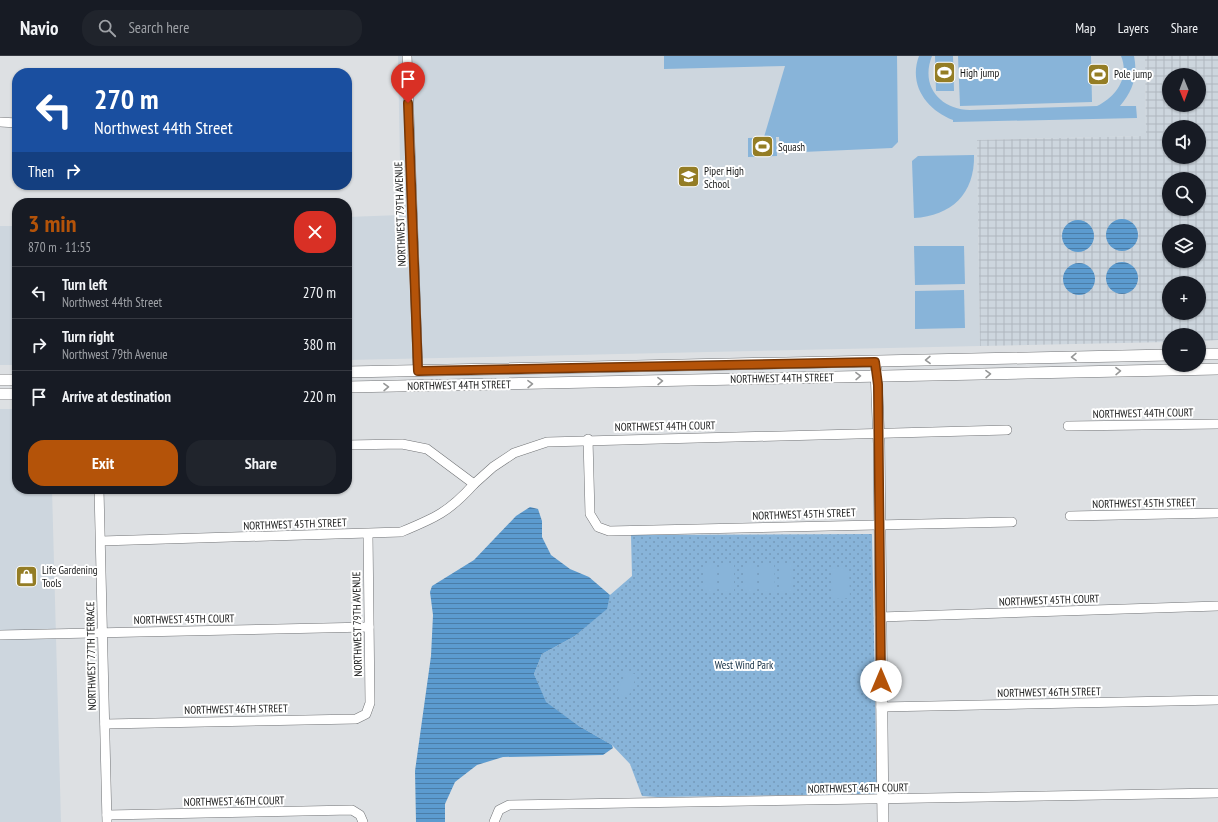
<!DOCTYPE html>
<html lang="en">
<head>
<meta charset="utf-8">
<style>
	:root { --surface:#171b24; --page:#20242c; --text:#f1f3f6; --muted:#9ea1a6; --line:#363941; --accent:#b45309 }
	body { margin:0; font-family:"PT Sans Narrow",sans-serif; background:var(--page); color:var(--text); height:100vh; display:flex; flex-direction:column; font-size:15px; white-space:nowrap }
	* { box-sizing:border-box; margin:0 }
	p { font-size:13px; color:var(--muted) }
	.icon { flex:none; width:22px; height:22px; fill:none; stroke:currentColor; stroke-width:2; stroke-linecap:round; stroke-linejoin:round }
	.map { position:relative; flex:1; overflow:hidden }
	.sheet { position:absolute; left:12px; top:142px; width:340px; height:296px; display:flex; flex-direction:column; background:var(--surface); border-radius:16px; box-shadow:0 1px 3px #0004 }
	.sheet>* { flex:none }
	.banner { position:absolute; left:12px; top:12px; width:340px; height:122px; border-radius:16px; box-shadow:0 1px 3px #0004; background:#1a4fa0; color:#fff; overflow:hidden }
	.needle { width:26px; rotate:179deg }
	.tools { position:absolute; left:1162px; top:12px; display:grid; gap:8px }
	.tools a { display:grid; place-items:center; width:44px; height:44px; border-radius:50%; background:var(--surface); box-shadow:0 1px 3px #0004; font-size:20px }
	.pin { position:absolute; display:grid; place-items:center; width:34px; height:34px; color:#fff; margin:-41px -17px; border-radius:50% 50% 50% 0; rotate:-45deg; box-shadow:0 0 4px #0007 }
	.pin .icon { rotate:45deg }
	.me { position:absolute; width:44px; margin:-22px; rotate:0deg; stroke-linejoin:round; filter:drop-shadow(0 0 3px #0008) }
	.turn { display:flex; align-items:center; gap:14px; height:84px; padding:0 16px; font-size:18px }
	.turn .icon { width:52px; height:52px; stroke-width:2.5 }
	.turn b { display:block; font-size:28px; line-height:34px }
	.then { display:flex; align-items:center; height:38px; padding:0 16px; background:#0003; gap:8px; font-size:15px }
	.round { display:grid; place-items:center; flex:none; width:42px; height:42px; border-radius:16px; background:var(--page) }
	.head { display:flex; align-items:center; justify-content:space-between; height:68px; padding:0 16px }
	h1 { font-size:24px; font-weight:600; line-height:30px; color:var(--accent) }
	.action { display:flex; gap:8px; margin-top:auto; padding:8px 16px }
	.action a { flex:1; height:46px; border-radius:16px; background:var(--accent); color:#fff; font-size:16px; font-weight:600; line-height:46px; text-align:center }
	.action a+a { background:var(--page); color:var(--text) }
	ul { padding:0; list-style:none }
	li { display:flex; align-items:center; gap:12px; height:52px; padding:0 16px; border-top:1px solid var(--line) }
	li div { flex:1 }
	li b { display:block; font-size:15px }
	li em { font-style:normal }
	header { display:flex; align-items:center; gap:24px; box-sizing:border-box; height:56px; padding:0 20px; background:var(--surface); border-bottom:1px solid var(--line) }
	header strong { font-size:19px }
	nav { display:flex; gap:22px; margin-inline-start:auto; font-size:14px }
	.search { width:280px; height:36px; background:var(--page); display:flex; align-items:center; gap:10px; box-sizing:border-box; padding:0 14px; border-radius:16px; color:var(--muted); font-size:15px }
	.map>svg:first-child { display:block }
	.built { fill:#cdd6de }
	.industrial { fill:url(#industrial-grid); fill-rule:evenodd }
	.park { fill:url(#park-dots) }
	.pitch { fill:#88b4d9 }
	.water { fill:url(#water-rules) }
	.lines { fill:none; stroke-linecap:round; stroke-linejoin:round }
	.minor-casing { stroke:#717376; stroke-width:10 }
	.tertiary-casing { stroke:#717376; stroke-width:12 }
	.minor { stroke:#fff; stroke-width:9 }
	.tertiary { stroke:#fff; stroke-width:11 }
	.oneway { stroke:#969797 }
	.route-casing { stroke:#753606; stroke-width:10 }
	.route { stroke:#b45309; stroke-width:7 }
	.labels { text-anchor:middle; dominant-baseline:central; stroke-width:4; stroke-linejoin:round; paint-order:stroke }
	.poi-label { font-size:11px; fill:#161717; stroke:#fff; text-anchor:start }
	.street-label { font-size:11px; fill:#161717; stroke:#fff }
	.park-label { font-size:11px; fill:#132e44; stroke:#fff }
</style>
</head>
<body>
<header>
<strong>Navio</strong>
<div class="search"><svg class="icon" aria-label="search" viewBox="0 0 24 24"><circle cx="10" cy="10" r="6"/><path d="M15 15l6 6"/></svg>Search here</div>
<nav><a>Map</a><a>Layers</a><a>Share</a></nav>
</header>
<div class="map">
<svg width="1218" height="766" viewBox="0 0 1218 766">
	<defs>
		<pattern id="industrial-grid" width="8" height="8" patternUnits="userSpaceOnUse"><rect width="8" height="8" fill="#cdd6de"/><path d="M0 4h8M4 0v8" fill="none" stroke="#afb7be"/></pattern>
		<pattern id="park-dots" width="8" height="8" patternUnits="userSpaceOnUse"><rect width="8" height="8" fill="#88b4d9"/><path d="M2 2h.1M6 6h.1" fill="none" stroke="#759aba" stroke-width="1.8" stroke-linecap="round"/></pattern>
		<pattern id="water-rules" width="6" height="5" patternUnits="userSpaceOnUse"><rect width="6" height="5" fill="#5c9bcf"/><path d="M0 2.5h6" fill="none" stroke="#4b7da7"/></pattern>
	</defs>
	<rect width="100%" height="100%" fill="#dde0e3"/>
	<!-- built -->
	<g class="built">
		<path d="M398 0H1145L1146 80 977 84 980 290 347 304V161L401 159Z"/>
		<rect x="0" y="170" width="17" height="139"/>
		<path d="M0 353H17V433H52L61 766H0Z"/>
	</g>
	<!-- industrial -->
	<path class="industrial" d="M1145 0H1218V284L1199 285V279H1169V286L980 290 977 84 1146 80ZM1169 19H1199V49H1169ZM1169 71H1199V101H1169ZM1169 123H1199V153H1169ZM1169 175H1199V205H1169ZM1169 227H1199V257H1169Z"/>
	<!-- park -->
	<path class="park" d="M872 478 877 738 657 741 642 740 630 708 612 689 579 670 545 646 534 618 542 598 575 580 606 553 610 539 632 520 631 479Z"/>
	<!-- pitch -->
	<g class="pitch">
		<path d="M664 0H897L898 86 892 92 780 97 779 81H776L777 100 748 101V82L775 81H764L785 10 664 13Z"/>
		<path d="M919 0H932C920 30 940 53 970 54L1097 50C1116 41 1130 21 1121 0H1134C1138 20 1133 34 1120 50H1136L1137 62 953 66V64C927 54 908 29 919 0Z"/>
		<path d="M935 0H953L954 35H936Z"/>
		<path d="M958 0H1091L1092 46 960 50Z"/>
		<path d="M974 99C975 138 951 160 914 162L912 105 918 100Z"/>
		<path d="M914 190H964L965 228 915 229Z"/>
		<path d="M964 234 965 272 915 273V235Z"/>
		<rect x="743" y="507" width="13" height="29"/>
		<path d="M761 507H774L775 536H761Z"/>
		<rect x="779" y="507" width="13" height="29"/>
		<path d="M703 508H716L717 537H703Z"/>
		<rect x="721" y="508" width="13" height="29"/>
		<path d="M849 512 850 542 832 543 831 513Z"/>
		<path d="M626 615 637 619 628 642 617 637Z"/>
	</g>
	<!-- water -->
	<g class="water">
		<circle cx="1122" cy="179" r="16"/>
		<circle cx="1078" cy="180" r="16"/>
		<circle cx="1122" cy="222" r="16"/>
		<circle cx="1079" cy="223" r="16"/>
		<path d="M530 451 538 453 542 465V481L551 499 570 513 589 521 610 539 607 553 575 580 542 598 534 618 546 646 579 670 612 689 613 692 603 699 503 701 477 709 455 726 445 748V766H416L415 715 431 600 433 559 430 536 432 530 474 504 516 460Z"/>
	</g>
	<g class="lines">
		<defs>
			<g id="minor">
				<path d="M407 0 418 315"/>
				<path d="M0 66 17 67"/>
				<path d="M1068 370 1218 368"/>
				<path d="M588 383 590 458 598 471 609 475 1012 466"/>
				<path d="M347 389 402 388 427 393 474 428 493 411 514 397 547 386 1007 374"/>
				<path d="M99 433 107 766"/>
				<path d="M1070 460 1218 457"/>
				<path d="M101 485 401 476C435 462 449 456 474 428"/>
				<path d="M880 561 1218 550"/>
				<path d="M0 579 369 571"/>
				<path d="M881 651 1218 644"/>
				<path d="M105 668 356 663 366 658 370 647 368 478"/>
				<path d="M107 759 352 754 360 759 363 766"/>
				<path d="M494 766 499 754 509 749 1218 737"/>
			</g>
			<g id="tertiary">
				<path d="M1199 298H1218"/>
				<path d="M876 313 879 388 883 766"/>
				<path d="M347 316 1169 299"/>
				<path d="M0 324H17"/>
				<path d="M347 331 1218 313"/>
				<path d="M0 338H17"/>
			</g>
		</defs>
		<!-- minor casing -->
		<use href="#minor" class="minor-casing"/>
		<!-- tertiary casing -->
		<use href="#tertiary" class="tertiary-casing"/>
		<!-- minor -->
		<use href="#minor" class="minor"/>
		<!-- tertiary -->
		<use href="#tertiary" class="tertiary"/>
	</g>
	<!-- one-way arrows -->
	<defs><path id="oneway-chevron" d="M-2-3.5L2.5 0L-2 3.5" fill="none" stroke-width="1.6" stroke-linecap="round" stroke-linejoin="round"/></defs>
	<g class="oneway">
		<use href="#oneway-chevron" transform="translate(1074 301) rotate(179)"/>
		<use href="#oneway-chevron" transform="translate(928 304) rotate(179)"/>
		<use href="#oneway-chevron" transform="translate(1118 315) rotate(-1)"/>
		<use href="#oneway-chevron" transform="translate(988 318) rotate(-1)"/>
		<use href="#oneway-chevron" transform="translate(858 320) rotate(-1)"/>
		<use href="#oneway-chevron" transform="translate(660 325) rotate(-1)"/>
		<use href="#oneway-chevron" transform="translate(530 328) rotate(-1)"/>
		<use href="#oneway-chevron" transform="translate(386 331) rotate(-1)"/>
	</g>
	<g class="lines">
		<defs>
			<path id="route" d="M408 47 418 315 875 306 878 329 881 625"/>
		</defs>
		<!-- route casing -->
		<use href="#route" class="route-casing"/>
		<!-- route -->
		<use href="#route" class="route"/>
	</g>
	<!-- icons -->
	<defs>
		<symbol id="stadium-square" viewBox="-11 -11 22 22"><rect x="-9" y="-9" width="18" height="18" rx="4" fill="#947d25" stroke="#fff"/><path d="M0-5a6.5 5 0 1 0 0 10a6.5 5 0 1 0 0-10ZM-3.5-1.8h7v3.6h-7Z" fill="#fff"/></symbol>
		<symbol id="school-square" viewBox="-11 -11 22 22"><rect x="-9" y="-9" width="18" height="18" rx="4" fill="#947d25" stroke="#fff"/><path d="M0-5L7-2L0 1L-7-2ZM-4 1L0 2.5L4 1V4Q0 6-4 4Z" fill="#fff"/></symbol>
		<symbol id="shop-square" viewBox="-11 -11 22 22"><rect x="-9" y="-9" width="18" height="18" rx="4" fill="#947d25" stroke="#fff"/><path d="M-5-2.5h2.3a2.7 3.5 0 0 1 5.4 0H5L5.5 6h-11ZM-1.5-2.5h3a1.5 2.3 0 0 0-3 0Z" fill="#fff"/></symbol>
	</defs>
	<g fill-rule="evenodd">
		<use href="#stadium-square" x="932" y="4" width="25" height="25"/>
		<use href="#stadium-square" x="1086" y="6" width="25" height="25"/>
		<use href="#stadium-square" x="750" y="78" width="25" height="25"/>
		<use href="#school-square" x="676" y="108" width="25" height="25"/>
		<use href="#shop-square" x="14" y="508" width="25" height="25"/>
	</g>
	<g class="labels">
		<!-- poi labels -->
		<g class="poi-label">
			<text x="960" y="17">High jump</text>
			<text x="1114" y="18">Pole jump</text>
			<text x="778" y="91">Squash</text>
			<text x="704" y="115">Piper High<tspan x="704" dy="13">School</tspan></text>
			<text x="42" y="514">Life Gardening<tspan x="42" dy="13">Tools</tspan></text>
		</g>
		<!-- street labels -->
		<g class="street-label">
			<text transform="translate(400 158) rotate(-92)">NORTHWEST 79TH AVENUE</text>
			<text transform="translate(782 322) rotate(-1)">NORTHWEST 44TH STREET</text>
			<text transform="translate(459 329) rotate(-1)">NORTHWEST 44TH STREET</text>
			<text transform="translate(1143 357) rotate(-1)">NORTHWEST 44TH COURT</text>
			<text transform="translate(665 370) rotate(-1)">NORTHWEST 44TH COURT</text>
			<text transform="translate(1144 447) rotate(-1)">NORTHWEST 45TH STREET</text>
			<text transform="translate(804 458) rotate(-2)">NORTHWEST 45TH STREET</text>
			<text transform="translate(295 468) rotate(-2)">NORTHWEST 45TH STREET</text>
			<text transform="translate(1049 544) rotate(-2)">NORTHWEST 45TH COURT</text>
			<text transform="translate(184 563) rotate(-1)">NORTHWEST 45TH COURT</text>
			<text transform="translate(357 568) rotate(-91)">NORTHWEST 79TH AVENUE</text>
			<text transform="translate(91 600) rotate(-91)">NORTHWEST 77TH TERRACE</text>
			<text transform="translate(1049 636) rotate(-1)">NORTHWEST 46TH STREET</text>
			<text transform="translate(236 653) rotate(-1)">NORTHWEST 46TH STREET</text>
			<text transform="translate(858 732) rotate(-1)">NORTHWEST 46TH COURT</text>
			<text transform="translate(234 745) rotate(-1)">NORTHWEST 46TH COURT</text>
		</g>
		<!-- park labels -->
		<g class="park-label">
			<text x="744" y="609">West Wind Park</text>
		</g>
	</g>
</svg>
<div class="tools">
<a><svg class="needle" viewBox="-14 -14 28 28"><path d="M0-13l5 13h-10z" fill="#e53935"/><path d="M0 13l5-13h-10z" fill="#9ea1a6"/></svg></a>
<a><svg class="icon" aria-label="sound" viewBox="0 0 24 24"><path d="M4 9h4l5-4v14l-5-4H4zM17 9q2 3 0 6"/></svg></a>
<a><svg class="icon" aria-label="search" viewBox="0 0 24 24"><circle cx="10" cy="10" r="6"/><path d="M15 15l6 6"/></svg></a>
<a><svg class="icon" aria-label="layers" viewBox="0 0 24 24"><path d="M12 4l9 5-9 5-9-5zM3 14l9 5 9-5"/></svg></a>
<a>+</a>
<a>−</a>
</div>
<div class="pin" style="left:408px;top:47px;background:#d93025"><svg class="icon" aria-label="arrive" viewBox="0 0 24 24"><path d="M6 21V4h12l-3 4 3 4H6"/></svg></div>
<svg class="me" style="left:881px;top:625px" viewBox="-20 -20 40 40"><circle r="19" fill="#fff"/><path d="M0-13L10 11 0 6-10 11z" fill="#b45309"/></svg>
<div class="banner">
<div class="turn"><svg class="icon" aria-label="left" viewBox="0 0 24 24"><path d="M17 20v-9H6M10 6l-5 5 5 5"/></svg><div><b>270 m</b>Northwest 44th Street</div></div>
<div class="then">Then<svg class="icon" aria-label="right" viewBox="0 0 24 24"><path d="M7 20v-9h11M14 6l5 5-5 5"/></svg></div>
</div>
<section class="sheet">
<div class="head"><div><h1>3 min</h1><p>870 m · 11:55</p></div><a class="round" style="background:#d93025;color:#fff"><svg class="icon" aria-label="close" viewBox="0 0 24 24"><path d="M6 6l12 12M18 6L6 18"/></svg></a></div>
<ul>
<li><svg class="icon" aria-label="left" viewBox="0 0 24 24"><path d="M17 20v-9H6M10 6l-5 5 5 5"/></svg><div><b>Turn left</b><p>Northwest 44th Street</p></div><em>270 m</em></li>
<li><svg class="icon" aria-label="right" viewBox="0 0 24 24"><path d="M7 20v-9h11M14 6l5 5-5 5"/></svg><div><b>Turn right</b><p>Northwest 79th Avenue</p></div><em>380 m</em></li>
<li><svg class="icon" aria-label="arrive" viewBox="0 0 24 24"><path d="M6 21V4h12l-3 4 3 4H6"/></svg><div><b>Arrive at destination</b></div><em>220 m</em></li>
</ul>
<div class="action"><a>Exit</a><a>Share</a></div>
</section>
</div>
</body>
</html>
